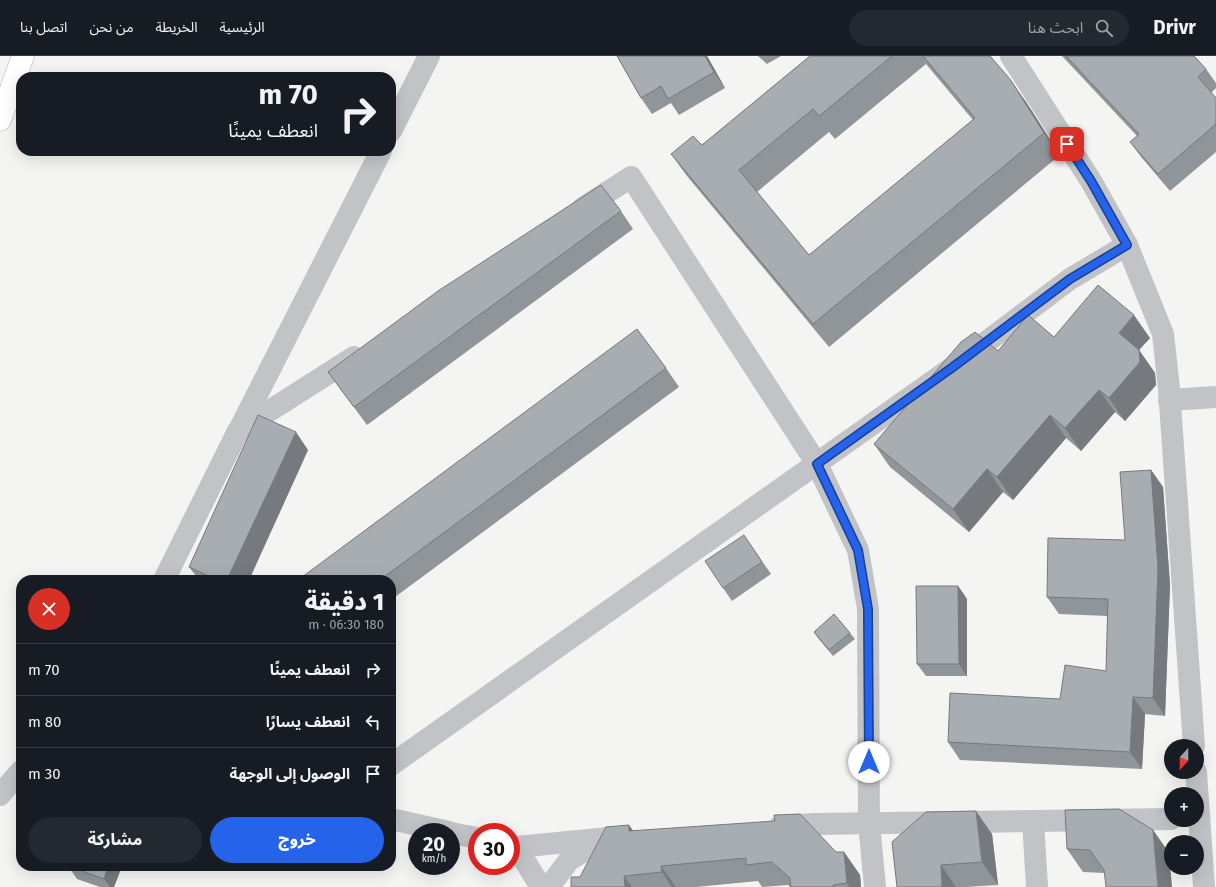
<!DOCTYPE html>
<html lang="ar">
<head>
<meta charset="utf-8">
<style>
	:root { --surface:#171b24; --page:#242831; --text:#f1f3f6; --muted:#9ea1a6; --line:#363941; --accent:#2563eb }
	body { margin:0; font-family:"Fira Sans","Noto Sans Arabic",sans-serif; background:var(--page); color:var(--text); direction:rtl; height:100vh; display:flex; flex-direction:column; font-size:15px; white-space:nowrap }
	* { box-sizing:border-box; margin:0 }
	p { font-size:13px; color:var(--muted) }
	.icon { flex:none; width:22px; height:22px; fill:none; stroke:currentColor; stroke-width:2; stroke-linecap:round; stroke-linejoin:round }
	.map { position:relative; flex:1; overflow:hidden; direction:ltr }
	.panel { position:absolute; left:16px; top:519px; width:380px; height:296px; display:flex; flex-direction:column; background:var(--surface); border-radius:16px; box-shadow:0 4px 16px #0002; direction:rtl }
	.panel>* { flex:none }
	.guide { position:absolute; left:16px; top:16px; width:380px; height:84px; border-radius:16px; box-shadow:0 4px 16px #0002; direction:rtl; background:#171b24; color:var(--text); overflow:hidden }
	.needle { width:26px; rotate:201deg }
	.controls { position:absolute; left:1164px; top:683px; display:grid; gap:8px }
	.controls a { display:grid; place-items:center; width:40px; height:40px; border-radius:50%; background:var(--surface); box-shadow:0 4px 16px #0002; font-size:20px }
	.speed { position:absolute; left:408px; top:767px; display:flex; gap:8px; font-size:20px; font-weight:700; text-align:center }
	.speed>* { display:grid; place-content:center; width:52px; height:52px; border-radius:50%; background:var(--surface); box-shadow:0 4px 16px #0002; line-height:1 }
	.speed small { font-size:10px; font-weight:400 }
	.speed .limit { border:6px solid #d22; background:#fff; color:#111 }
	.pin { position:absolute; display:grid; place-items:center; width:34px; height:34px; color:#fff; margin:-17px; border-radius:8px; box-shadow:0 2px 6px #0006 }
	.me { position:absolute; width:44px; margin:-22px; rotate:0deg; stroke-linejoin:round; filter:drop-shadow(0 0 3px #0008) }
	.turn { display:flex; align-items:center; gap:14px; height:84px; padding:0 12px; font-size:18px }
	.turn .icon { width:52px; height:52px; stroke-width:2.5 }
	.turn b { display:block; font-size:28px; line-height:34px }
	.round { display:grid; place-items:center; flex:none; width:42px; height:42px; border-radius:21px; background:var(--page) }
	.head { display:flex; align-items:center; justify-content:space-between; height:68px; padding:0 12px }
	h1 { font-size:24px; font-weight:800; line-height:30px }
	.button { display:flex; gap:8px; margin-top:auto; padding:8px 12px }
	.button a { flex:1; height:46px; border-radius:24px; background:var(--accent); color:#fff; font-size:16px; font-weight:800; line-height:46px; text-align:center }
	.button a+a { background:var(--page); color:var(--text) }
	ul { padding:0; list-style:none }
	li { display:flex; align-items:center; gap:12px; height:52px; padding:0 12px; border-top:1px solid var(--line) }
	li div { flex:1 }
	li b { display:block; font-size:15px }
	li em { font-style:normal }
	header { display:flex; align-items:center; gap:24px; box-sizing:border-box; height:56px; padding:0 20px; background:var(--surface); border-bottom:1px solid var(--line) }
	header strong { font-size:19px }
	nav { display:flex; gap:22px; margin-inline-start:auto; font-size:14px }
	.search { width:280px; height:36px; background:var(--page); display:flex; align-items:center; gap:10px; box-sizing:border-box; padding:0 14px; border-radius:22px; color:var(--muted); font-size:15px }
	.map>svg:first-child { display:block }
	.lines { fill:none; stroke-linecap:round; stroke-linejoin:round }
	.major-casing { stroke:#b2b5b8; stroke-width:23 }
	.minor { stroke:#c1c3c6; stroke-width:22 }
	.major { stroke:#fff; stroke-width:22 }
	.wall { fill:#909599; fill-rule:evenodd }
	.shaded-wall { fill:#76797d }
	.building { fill:#a8adb2; stroke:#76797d }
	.route-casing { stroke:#184099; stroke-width:10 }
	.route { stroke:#2563eb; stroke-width:7 }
</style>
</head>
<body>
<header>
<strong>Drivr</strong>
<div class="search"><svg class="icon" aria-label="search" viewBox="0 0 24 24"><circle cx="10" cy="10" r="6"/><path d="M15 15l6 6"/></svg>ابحث هنا</div>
<nav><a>الرئيسية</a><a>الخريطة</a><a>من نحن</a><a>اتصل بنا</a></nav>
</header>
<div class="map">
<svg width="1216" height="831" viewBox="0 0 1216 831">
	<rect width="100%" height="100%" fill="#f4f5f2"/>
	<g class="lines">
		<defs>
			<path id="major" d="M0 64 23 0"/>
		</defs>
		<!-- major casing -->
		<use href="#major" class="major-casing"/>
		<!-- minor -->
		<g class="minor">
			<path d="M1011 0 1091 125 1127 189"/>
			<path d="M391 75 429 0"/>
			<path d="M583 152 631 121 817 408 858 494 868 553 869 767 875 831"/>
			<path d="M1169 344 1216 341"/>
			<path d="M239 374 381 95"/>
			<path d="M164 524 238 375 354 301"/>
			<path d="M391 709 953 311 1070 223 1127 189 1163 278 1169 333 1194 690"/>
			<path d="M1196 716 1204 831"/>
			<path d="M0 739 21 715"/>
			<path d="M391 763 449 776"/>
			<path d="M1033 765 1037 831"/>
			<path d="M780 770 814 768 1171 763"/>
			<path d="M451 777 477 782"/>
			<path d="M511 790 516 791 599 783"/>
			<path d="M516 791 541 831"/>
			<path d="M549 831 569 804 605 782 624 781"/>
		</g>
		<!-- major -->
		<use href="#major" class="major"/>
	</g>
	<!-- wall -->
	<g class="wall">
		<path d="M617 0H707L725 32 679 59 671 47 652 58 641 42Z"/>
		<path d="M758 0H781L767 8Z"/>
		<path d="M810 0H990L1026 46 1060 99 829 291 687 120 671 98 702 89ZM926 8 973 64 809 199 757 136 829 76 835 83Z"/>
		<path d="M1062 0H1194L1206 13 1216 27V32L1211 37 1216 42V96L1170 135 1142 102 1130 86 1137 80Z"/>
		<path d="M621 155 633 173 367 369 328 316Z"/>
		<path d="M1054 281 1150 282 1139 294 1155 317 1156 329 1125 365 1115 356 1081 395 1066 382 1013 444 1003 436 969 476 890 411 874 388Z"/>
		<path d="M666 312 679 331 391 544V524H298Z"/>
		<path d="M308 394 249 524H199L189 511Z"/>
		<path d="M1151 414 1163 431 1170 529 1165 660 1145 658 1142 713 960 704 948 686 1060 643 1106 615 1108 560 1059 558 1047 541 1125 484Z"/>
		<path d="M753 492 771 518 732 545 723 532Z"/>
		<path d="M958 530 967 543V620H926L917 608Z"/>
		<path d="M814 576 850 577 855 583 833 600 818 582Z"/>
		<path d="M1153 774 1169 797 1105 817 1083 816 1067 793Z"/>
		<path d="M633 775 836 796H844L860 819 861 831H790L788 829 762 831 758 825 696 831H571L580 821Z"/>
		<path d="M992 778 998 829 966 831H897Z"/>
		<path d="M68 810H122L114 831H100L77 823Z"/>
	</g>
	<!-- shaded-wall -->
	<g class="shaded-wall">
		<path d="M705 0H707L725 32 714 16Z"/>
		<path d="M1010 23 1026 46 1060 99 1044 77Z"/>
		<path d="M1134 259 1150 282 1139 294 1155 317 1156 329 1125 365 1109 342 1119 277Z"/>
		<path d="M1099 334 1115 356 1081 395 1065 372Z"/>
		<path d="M1050 359 1066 382 1013 444 997 421Z"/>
		<path d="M296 376 308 394 249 524H227Z"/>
		<path d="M987 413 1003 436 969 476 953 453Z"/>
		<path d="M1151 414 1163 431 1170 529 1165 660 1153 642Z"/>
		<path d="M958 530 967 543V620L959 608Z"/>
		<path d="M1133 641 1145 658 1142 713 1130 696Z"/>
		<path d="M976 755 992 778 998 829 982 806Z"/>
		<path d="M629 769 645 792 629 775Z"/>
		<path d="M1153 774 1169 797 1172 831H1158Z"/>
		<path d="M844 796 860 819 861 831H849L847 827Z"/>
		<path d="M941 809 956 831H942Z"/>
		<path d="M108 810H122L114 831H110L104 823Z"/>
		<path d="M661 810 676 831H672L662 816Z"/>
		<path d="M624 820 632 831H625Z"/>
	</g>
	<!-- building -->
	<g class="building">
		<path d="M617 0H705L714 16 668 43 661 30 641 42Z"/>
		<path d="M810 0H892L819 60 813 53 739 114 809 199 975 62 923 0H990L1010 23 1044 77 813 268 671 98 693 80 702 89Z"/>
		<path d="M1066 0H1194L1206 13 1198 21 1216 42V68L1158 118 1130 86 1139 78Z"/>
		<path d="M601 129 621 155 354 351 328 316 438 235Z"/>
		<path d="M1098 229 1134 259 1119 277 1139 294 1140 306 1109 342 1099 334 1065 372 1050 359 997 421 987 413 953 453 874 388 961 286 975 276 998 295 1028 259 1054 281Z"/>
		<path d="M637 273 666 312 380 524H298Z"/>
		<path d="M258 359 296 376 227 524H218L189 511Z"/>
		<path d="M1151 414 1158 512 1153 642 1133 641 1130 696 948 686 950 637 1060 643 1065 609 1106 615 1108 543 1047 541 1048 482 1125 484 1120 416Z"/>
		<path d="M744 479 762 506 723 532 705 505Z"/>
		<path d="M916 530H958L959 608H917Z"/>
		<path d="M834 558 850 577 829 594 814 576Z"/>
		<path d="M1119 753 1153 774 1158 831H1106L1104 814 1090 794 1067 793 1065 754Z"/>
		<path d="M976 755 982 806 941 809 942 831H897L892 786 926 756Z"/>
		<path d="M800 758 836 796H844L847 827 833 829V831H791L790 822 772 806 746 809V802L661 810 662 816 624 820 625 831H571V821H580L606 771 629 769V775L775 765 774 759Z"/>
		<path d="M68 810H108L104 823Z"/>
	</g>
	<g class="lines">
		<defs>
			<path id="route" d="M869 706 868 553 858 494 817 408 953 311 1070 223 1127 189 1091 125 1067 88"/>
		</defs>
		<!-- route casing -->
		<use href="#route" class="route-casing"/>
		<!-- route -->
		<use href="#route" class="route"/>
	</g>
</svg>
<div class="controls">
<a><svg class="needle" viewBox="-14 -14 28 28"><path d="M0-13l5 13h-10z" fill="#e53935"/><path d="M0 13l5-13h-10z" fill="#9ea1a6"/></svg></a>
<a>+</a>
<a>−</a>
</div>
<div class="speed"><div>20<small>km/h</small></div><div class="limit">30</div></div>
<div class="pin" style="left:1067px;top:88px;background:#d93025"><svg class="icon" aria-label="arrive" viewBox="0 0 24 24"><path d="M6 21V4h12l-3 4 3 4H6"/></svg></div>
<svg class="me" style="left:869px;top:706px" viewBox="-20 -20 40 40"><circle r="19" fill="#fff"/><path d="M0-13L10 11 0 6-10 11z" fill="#2563eb"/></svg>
<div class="guide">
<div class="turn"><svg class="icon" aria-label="right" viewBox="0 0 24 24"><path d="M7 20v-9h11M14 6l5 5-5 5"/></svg><div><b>70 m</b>انعطف يمينًا</div></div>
</div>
<section class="panel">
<div class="head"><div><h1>1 دقيقة</h1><p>180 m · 06:30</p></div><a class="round" style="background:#d93025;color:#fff"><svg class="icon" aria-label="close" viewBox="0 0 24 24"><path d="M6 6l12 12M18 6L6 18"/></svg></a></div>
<ul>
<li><svg class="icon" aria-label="right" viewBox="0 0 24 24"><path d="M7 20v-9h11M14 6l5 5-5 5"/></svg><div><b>انعطف يمينًا</b></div><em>70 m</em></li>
<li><svg class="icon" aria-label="left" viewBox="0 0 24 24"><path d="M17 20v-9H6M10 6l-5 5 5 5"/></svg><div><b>انعطف يسارًا</b></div><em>80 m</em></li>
<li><svg class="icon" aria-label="arrive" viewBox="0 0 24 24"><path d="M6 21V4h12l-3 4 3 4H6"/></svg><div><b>الوصول إلى الوجهة</b></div><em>30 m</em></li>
</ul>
<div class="button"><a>خروج</a><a>مشاركة</a></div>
</section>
</div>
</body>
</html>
